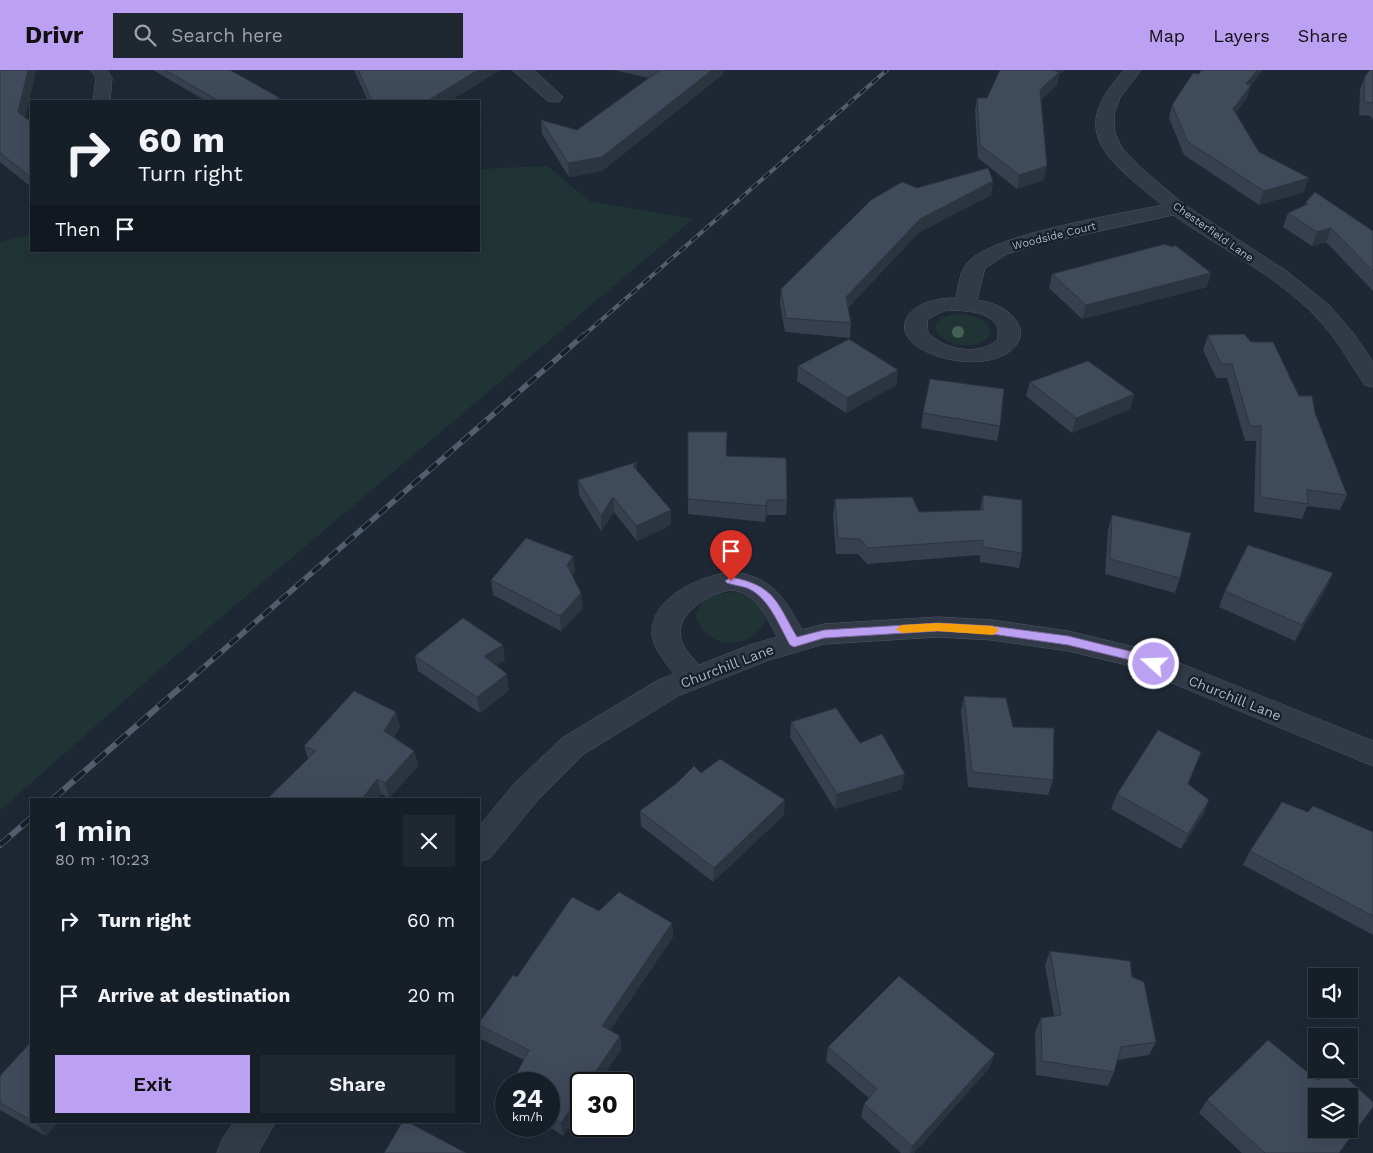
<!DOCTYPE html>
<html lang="en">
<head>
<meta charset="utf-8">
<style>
	:root { --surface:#161e28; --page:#1f2730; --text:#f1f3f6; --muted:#9ea2a8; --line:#353c45; --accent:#bca0f2 }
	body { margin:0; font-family:"Work Sans",sans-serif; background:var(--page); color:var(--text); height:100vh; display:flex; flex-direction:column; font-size:19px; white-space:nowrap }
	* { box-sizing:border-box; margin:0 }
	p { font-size:16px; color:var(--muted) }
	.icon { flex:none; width:28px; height:28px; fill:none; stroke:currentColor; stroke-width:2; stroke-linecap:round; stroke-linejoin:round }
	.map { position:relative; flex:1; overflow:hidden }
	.side { position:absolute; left:30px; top:728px; width:450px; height:325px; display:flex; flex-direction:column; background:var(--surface); border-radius:0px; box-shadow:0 5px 20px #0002,0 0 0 1px var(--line) }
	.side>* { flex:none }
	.hud { position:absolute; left:30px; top:30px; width:450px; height:152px; border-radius:0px; box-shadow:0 5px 20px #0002,0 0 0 1px var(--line); background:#161e28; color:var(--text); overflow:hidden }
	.fabs { position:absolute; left:1308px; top:898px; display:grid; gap:10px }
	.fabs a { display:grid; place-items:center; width:50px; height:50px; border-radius:0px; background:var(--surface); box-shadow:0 5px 20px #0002,0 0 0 1px var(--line); font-size:25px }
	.speed { position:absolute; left:495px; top:1002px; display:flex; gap:10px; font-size:25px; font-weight:700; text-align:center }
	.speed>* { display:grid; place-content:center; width:65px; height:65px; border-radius:50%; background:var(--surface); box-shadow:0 5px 20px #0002,0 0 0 1px var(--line); line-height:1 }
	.speed small { font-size:12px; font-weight:400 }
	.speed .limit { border:2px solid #111; border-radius:8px; background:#fff; color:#111 }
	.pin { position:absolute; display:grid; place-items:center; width:42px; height:42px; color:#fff; margin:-51px -21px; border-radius:50% 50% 50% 0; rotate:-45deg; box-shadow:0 0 5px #0007 }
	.pin .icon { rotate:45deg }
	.me { position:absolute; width:55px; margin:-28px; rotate:290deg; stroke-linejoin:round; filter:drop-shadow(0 0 4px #0008) }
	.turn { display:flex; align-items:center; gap:18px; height:105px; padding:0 25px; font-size:22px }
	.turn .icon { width:65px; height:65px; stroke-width:2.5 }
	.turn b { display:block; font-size:35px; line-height:42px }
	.then { display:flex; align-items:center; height:48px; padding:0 25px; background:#0003; gap:10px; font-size:19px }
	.round { display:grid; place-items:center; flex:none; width:52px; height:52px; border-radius:0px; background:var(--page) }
	.overview { display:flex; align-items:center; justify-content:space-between; height:85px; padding:0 25px }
	h1 { font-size:30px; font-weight:600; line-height:38px }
	.action { display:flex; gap:10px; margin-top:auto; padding:10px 25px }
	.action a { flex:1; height:58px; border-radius:0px; background:var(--accent); color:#111; font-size:20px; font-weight:600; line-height:58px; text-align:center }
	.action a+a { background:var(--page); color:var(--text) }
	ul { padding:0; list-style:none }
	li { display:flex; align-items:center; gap:15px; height:75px; padding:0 25px }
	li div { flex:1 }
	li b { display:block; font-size:19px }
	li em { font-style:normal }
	header { display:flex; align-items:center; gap:30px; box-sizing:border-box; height:70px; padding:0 25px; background:var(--accent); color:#111 }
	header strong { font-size:24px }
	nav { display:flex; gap:28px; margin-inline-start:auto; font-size:18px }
	.search { width:350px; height:45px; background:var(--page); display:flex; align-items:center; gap:12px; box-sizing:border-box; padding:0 18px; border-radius:0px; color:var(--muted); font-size:19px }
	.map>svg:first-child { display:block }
	.green { fill:#203436 }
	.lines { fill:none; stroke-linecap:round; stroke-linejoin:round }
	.minor-casing { stroke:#4f5764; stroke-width:1 }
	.minor { fill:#313a46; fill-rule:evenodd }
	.rail-far2-casing { stroke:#535e6d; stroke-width:4 }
	.rail-far1-casing { stroke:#535e6d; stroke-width:5.5 }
	.rail-casing { stroke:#535e6d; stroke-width:6 }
	.rail-far2 { stroke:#171f2a; stroke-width:2.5; stroke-dasharray:8; stroke-linecap:butt }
	.rail-far1 { stroke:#171f2a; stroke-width:4; stroke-dasharray:11; stroke-linecap:butt }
	.rail { stroke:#171f2a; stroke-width:4.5; stroke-dasharray:14; stroke-linecap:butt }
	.tree { fill:#446354 }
	.wall { fill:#36404e }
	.shaded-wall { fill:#2c3440 }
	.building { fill:#3f4a5b; stroke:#2c3440; fill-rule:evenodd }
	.route { fill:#bca0f2; stroke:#7a689d }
	.slow { fill:#f59e0b }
	.labels { text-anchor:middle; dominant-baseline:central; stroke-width:4.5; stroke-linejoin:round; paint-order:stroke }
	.far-street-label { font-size:11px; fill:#abb4c3; stroke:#171f2a }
	.street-label { font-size:14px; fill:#abb4c3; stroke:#171f2a }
</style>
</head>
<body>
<header>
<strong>Drivr</strong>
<div class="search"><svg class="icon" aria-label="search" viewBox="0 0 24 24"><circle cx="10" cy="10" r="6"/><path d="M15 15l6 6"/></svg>Search here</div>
<nav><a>Map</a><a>Layers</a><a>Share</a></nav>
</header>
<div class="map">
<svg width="1373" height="1083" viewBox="0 0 1373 1083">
	<rect width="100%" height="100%" fill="#1e2835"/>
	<!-- green -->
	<g class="green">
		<path d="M548 96 589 131 693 149 174 587 0 740V172L31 164V181H479V99Z"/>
		<path d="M955 244C967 244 981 246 989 257L990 265C978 281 946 277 936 261V253L943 247Z"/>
		<path d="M736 522C751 527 764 533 766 550 750 580 712 581 696 549 697 527 718 524 736 522Z"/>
	</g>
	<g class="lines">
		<defs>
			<g id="minor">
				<path d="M91 0H107L112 8 110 31H93L96 8Z"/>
				<path d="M513 0H534L563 27 560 31 554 32 548 31Z"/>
				<path d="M1124 0H1141L1120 28 1114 44 1115 63 1122 78 1140 97 1185 135 1288 202 1330 236 1354 264 1373 292V317L1365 315C1349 292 1336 267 1316 247 1276 205 1220 178 1173 145L1041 174 1007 184 985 198 977 230C994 233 1009 238 1018 254 1022 261 1021 268 1016 275 988 312 879 281 910 243 920 231 941 228 956 228 958 216 960 201 968 192 993 164 1121 144 1162 135 1136 111 1080 79 1100 35 1105 22 1115 11 1124 0ZM948 240C966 241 989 240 998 258V269C980 287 945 280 928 263L927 250 939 243Z"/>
				<path d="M731 502C770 505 785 528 802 560L824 554 938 547 992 550 1068 561 1147 580 1373 671V696L1131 596 1068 581 992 570 938 567 824 574 769 590 678 626 584 684 537 731 490 788 479 792V756L515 713 562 668 658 610 674 604C666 593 653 578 652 564 650 527 702 505 731 502ZM731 520C756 522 767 547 777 567L750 575 699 595C692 587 684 579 681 569 674 543 710 523 731 520Z"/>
				<path d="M235 1051H276L258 1083H217L222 1070Z"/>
			</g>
		</defs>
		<!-- minor casing -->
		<use href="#minor" class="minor-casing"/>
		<!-- minor -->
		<use href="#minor" class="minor"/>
		<defs>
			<path id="rail-far2" d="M583 266 887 0"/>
			<path id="rail-far1" d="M180 618 584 265"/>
			<g id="rail">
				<path d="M53 729 182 616"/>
				<path d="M0 775 31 748"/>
			</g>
		</defs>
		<!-- rail-far2 casing -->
		<use href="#rail-far2" class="rail-far2-casing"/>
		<!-- rail-far1 casing -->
		<use href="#rail-far1" class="rail-far1-casing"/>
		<!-- rail casing -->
		<use href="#rail" class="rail-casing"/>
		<!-- rail-far2 -->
		<use href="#rail-far2" class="rail-far2"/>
		<!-- rail-far1 -->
		<use href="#rail-far1" class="rail-far1"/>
		<!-- rail -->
		<use href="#rail" class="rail"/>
	</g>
	<!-- trees -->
	<circle class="tree" cx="958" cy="262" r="6"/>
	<!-- wall -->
	<g class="wall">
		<path d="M0 0H36L25 47 31 52V117L0 92Z"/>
		<path d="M153 0H230L281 31H206Z"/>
		<path d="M354 0H500L450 31H368Z"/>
		<path d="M614 0H723V4L602 101 569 107 542 64 541 50 577 60 649 8Z"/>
		<path d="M1000 0H1064L1059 5 1057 15 1041 30 1044 110 1017 119 978 88 975 41 977 28H987Z"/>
		<path d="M1373 0V50L1370 46 1359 45 1360 19 1365 6Z"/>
		<path d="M1250 17 1247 28 1236 43 1259 82 1304 122 1259 135 1184 85 1169 48 1172 35Z"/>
		<path d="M993 111 991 125 918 163 848 238 851 253 850 268 785 262 780 234 781 219 917 118Z"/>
		<path d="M1306 132 1373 161V221L1326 172 1312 176 1283 157 1288 143 1305 135Z"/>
		<path d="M1052 204 1207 217 1082 249 1049 218Z"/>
		<path d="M1208 265 1251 272 1315 343 1347 425 1340 440 1307 436 1302 449 1254 442 1256 371H1245L1227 308H1216L1203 280Z"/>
		<path d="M798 296 898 300 896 315 846 343 797 311Z"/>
		<path d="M1030 312 1134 324 1130 339 1072 363 1026 326Z"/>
		<path d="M923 343 1000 356 997 371 921 358Z"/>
		<path d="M688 362 726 386 787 430 786 445H767L765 452 688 444Z"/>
		<path d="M637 401 671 455 637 471 614 442 601 461 579 425 578 410Z"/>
		<path d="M983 425 1022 483 1019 498 980 492V485L867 494 858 484H836L833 445 835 429 919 442 980 440Z"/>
		<path d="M1112 445 1180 508 1175 523 1105 504 1108 460Z"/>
		<path d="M573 486 575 502 572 505 583 538 561 561 493 525 491 510Z"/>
		<path d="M1333 503 1326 519 1295 571 1219 537 1225 521Z"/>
		<path d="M415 586 505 590 496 595 509 620 480 643 418 601Z"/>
		<path d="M964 626 1013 657 1053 710 1048 725 968 717 961 641Z"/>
		<path d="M396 642 400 657 394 667 414 681 418 696 389 728 308 688 304 676Z"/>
		<path d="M791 652 902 719 835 739 790 667Z"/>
		<path d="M701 703 784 745 713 812 641 756 640 741Z"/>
		<path d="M1188 714 1209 730 1203 745 1181 779 1111 739 1117 724Z"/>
		<path d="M1308 742 1373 762V865L1243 795 1250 781Z"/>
		<path d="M599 841 672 853 673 867 610 960 620 966 621 980 581 1014V1038L563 1066 548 1056H549V1014L524 990 481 969 479 960V953L517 907Z"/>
		<path d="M1050 881 1156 972 1149 985 1117 990 1114 1002 1108 1016 1036 1005 1035 962 1041 948 1054 946 1045 895Z"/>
		<path d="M31 972V1051H59L46 1066 0 1040V1006Z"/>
		<path d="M828 977 990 997 914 1083H901L861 1047 864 1034 869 1028 826 991Z"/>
		<path d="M1207 1030 1339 1083H1242L1199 1043Z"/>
	</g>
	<!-- shaded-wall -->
	<g class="shaded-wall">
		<path d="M28 0H36L23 56 18 42Z"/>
		<path d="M478 0H500L450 31H427Z"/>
		<path d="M712 0H723V4L602 101 569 107 568 93Z"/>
		<path d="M1053 0H1064L1059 5 1057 15 1037 34 1040 20Z"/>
		<path d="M1257 0H1263L1250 17 1247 28 1229 52 1233 39 1246 14Z"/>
		<path d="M280 28 281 31H270Z"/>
		<path d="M1047 96 1044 110 1017 119 1019 105Z"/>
		<path d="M1309 108 1304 122 1259 135 1264 121Z"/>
		<path d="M993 111 991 125 918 163 845 241 846 227 920 149Z"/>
		<path d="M1331 158 1326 172 1312 176 1317 162Z"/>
		<path d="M1211 203 1207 217 1082 249 1086 235Z"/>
		<path d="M898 300 896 315 846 343 847 328Z"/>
		<path d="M1134 324 1130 339 1072 363 1076 348Z"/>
		<path d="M637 392V407L633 396Z"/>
		<path d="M613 427 614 442 601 461V446Z"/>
		<path d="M767 430V445L765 452 766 436Z"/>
		<path d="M671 440V455L637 471 636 456Z"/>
		<path d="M573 486 575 502 568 511 567 495Z"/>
		<path d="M1333 503 1326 519 1295 571 1302 555Z"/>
		<path d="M581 523 583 538 561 561 560 546Z"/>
		<path d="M503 575 505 590 487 601 484 586Z"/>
		<path d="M507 604 509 620 480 643 477 627Z"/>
		<path d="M396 642 400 657 388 676 384 661Z"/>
		<path d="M414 681 418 696 389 728 385 713Z"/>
		<path d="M905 704 902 719 835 739 837 724Z"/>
		<path d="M377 709 381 724 377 729H362Z"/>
		<path d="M785 730 784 745 713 812 714 798Z"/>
		<path d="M1209 730 1203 745 1181 779 1188 764Z"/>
		<path d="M672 853 673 867 603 970 602 956Z"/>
		<path d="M620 966 621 980 598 1014H587Z"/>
		<path d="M995 984 990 997 914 1083H910L912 1076Z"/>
		<path d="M581 1023V1038L563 1066 561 1053Z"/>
		<path d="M38 1051H59L46 1066 36 1053Z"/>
	</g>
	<!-- building -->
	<g class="building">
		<path d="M0 0H28L18 42 31 52V107L0 83Z"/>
		<path d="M165 0H230L280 28 270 31H219Z"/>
		<path d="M358 0H478L427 31H372Z"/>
		<path d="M660 0H712L602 87 568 93 541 50 577 60Z"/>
		<path d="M1000 0H1053L1059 2 1040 20 1047 96 1019 105 980 75 977 28H987Z"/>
		<path d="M1201 0H1257L1246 14 1251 15 1233 39 1259 82 1309 108 1264 121 1188 72 1172 35 1193 3 1199 4Z"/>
		<path d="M1370 0H1373V33L1364 32 1365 6Z"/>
		<path d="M988 98 993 111 920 149 846 227 851 253 786 248 781 219 871 130 902 112 917 118Z"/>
		<path d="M1315 122 1373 161V201L1331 158 1317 162 1288 143 1308 134 1306 132Z"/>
		<path d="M1165 174 1172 177 1175 175 1211 203 1086 235 1052 204Z"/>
		<path d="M1244 264 1251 272H1273L1299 326H1312L1315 343 1347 425 1307 420 1308 434 1260 427 1261 356H1250L1232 294H1221L1208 265Z"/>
		<path d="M849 269 898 300 847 328 798 296Z"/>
		<path d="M1088 291 1134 324 1076 348 1030 312Z"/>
		<path d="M930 309 1004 319 1000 356 923 343Z"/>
		<path d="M688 362H727L726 386 786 388 787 430H767L766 436 688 429Z"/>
		<path d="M637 392 633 396 671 440 636 456 613 427 601 446 578 410Z"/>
		<path d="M983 425 1022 430V483L983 477V470L868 478 860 469 838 468 835 429 912 427 919 442 983 440Z"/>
		<path d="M1112 445 1191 463 1180 508 1110 489Z"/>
		<path d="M526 468 573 486 567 495 581 523 560 546 491 510Z"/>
		<path d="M1248 475 1333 503 1302 555 1225 521Z"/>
		<path d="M463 548 503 575 484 586 507 604 477 627 415 586Z"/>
		<path d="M354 621 396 642 384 661 414 681 385 713 377 709 362 729H267L316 681 304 676Z"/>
		<path d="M964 626 1006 628 1013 657 1054 658 1053 710 972 702Z"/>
		<path d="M836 638 860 673 882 664 905 704 837 724 791 652Z"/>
		<path d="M1158 660 1201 682 1188 714 1209 730 1188 764 1117 724Z"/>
		<path d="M720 689 785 730 714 798 640 741 677 713 694 696 701 703Z"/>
		<path d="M1282 732 1308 742 1313 736 1373 762V846L1250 781Z"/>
		<path d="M619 822 672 853 602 956 620 966 587 1014H581V1023L561 1053 549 1045V1014H511L529 980 479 955V953L513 905 517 907 572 827 599 841Z"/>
		<path d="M1050 881 1130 891 1132 907 1144 912 1156 972 1121 977 1114 1002 1042 991 1041 948 1061 945Z"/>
		<path d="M899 906 995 984 912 1076 864 1034 877 1019 828 977Z"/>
		<path d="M1268 970 1317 1010 1337 999 1373 1032V1037L1339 1083H1265L1207 1030ZM1316 1026H1349V1059H1316Z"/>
		<path d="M31 972V1050L0 1033V1006Z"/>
		<path d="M403 1051H406L466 1083H384Z"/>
	</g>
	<!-- route -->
	<path class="route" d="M731 507C775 516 776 531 797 567L824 560 938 553 992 556 1068 566 1141 584 1158 591 1160 594 1154 599 1134 591 1068 575 992 564 938 561 841 567 824 568 794 577 790 575C779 556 769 527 747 518 741 516 733 515 727 513L725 511Z"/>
	<!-- slow -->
	<path class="slow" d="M938 553 993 556 999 560 993 565 938 561 902 563 896 559 902 555Z"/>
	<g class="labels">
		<!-- far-street labels -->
		<g class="far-street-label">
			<text transform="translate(1213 162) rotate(35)">Chesterfield Lane</text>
			<text transform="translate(1054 166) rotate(-14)">Woodside Court</text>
		</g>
		<!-- street labels -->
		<g class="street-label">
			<text transform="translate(727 596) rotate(-21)">Churchill Lane</text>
			<text transform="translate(1235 628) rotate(22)">Churchill Lane</text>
		</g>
	</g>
</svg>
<div class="fabs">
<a><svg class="icon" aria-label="sound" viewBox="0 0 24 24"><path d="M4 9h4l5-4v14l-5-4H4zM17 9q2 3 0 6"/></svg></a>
<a><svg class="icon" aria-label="search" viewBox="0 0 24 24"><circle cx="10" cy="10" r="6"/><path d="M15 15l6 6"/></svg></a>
<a><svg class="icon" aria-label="layers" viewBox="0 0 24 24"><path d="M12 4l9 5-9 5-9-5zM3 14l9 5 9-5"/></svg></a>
</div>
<div class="speed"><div>24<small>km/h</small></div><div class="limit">30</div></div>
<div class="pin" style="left:731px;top:511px;background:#d93025"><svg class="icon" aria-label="arrive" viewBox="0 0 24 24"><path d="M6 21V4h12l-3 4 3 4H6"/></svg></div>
<svg class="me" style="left:1154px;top:594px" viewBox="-20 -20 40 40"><circle r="17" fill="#bca0f2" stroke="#fff" stroke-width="3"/><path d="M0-11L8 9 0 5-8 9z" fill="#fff"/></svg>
<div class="hud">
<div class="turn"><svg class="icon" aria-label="right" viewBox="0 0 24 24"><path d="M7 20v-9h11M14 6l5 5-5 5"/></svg><div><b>60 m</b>Turn right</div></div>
<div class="then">Then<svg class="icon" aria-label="arrive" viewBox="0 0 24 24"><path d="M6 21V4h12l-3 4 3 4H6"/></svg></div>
</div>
<section class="side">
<div class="overview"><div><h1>1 min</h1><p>80 m · 10:23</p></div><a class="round"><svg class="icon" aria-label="close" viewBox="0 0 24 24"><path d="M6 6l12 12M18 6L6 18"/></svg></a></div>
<ul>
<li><svg class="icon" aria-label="right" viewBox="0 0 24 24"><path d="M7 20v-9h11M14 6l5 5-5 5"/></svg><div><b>Turn right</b></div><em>60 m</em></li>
<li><svg class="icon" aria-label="arrive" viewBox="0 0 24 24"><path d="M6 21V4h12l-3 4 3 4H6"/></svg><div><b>Arrive at destination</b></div><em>20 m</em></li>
</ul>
<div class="action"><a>Exit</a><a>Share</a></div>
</section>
</div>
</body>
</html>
